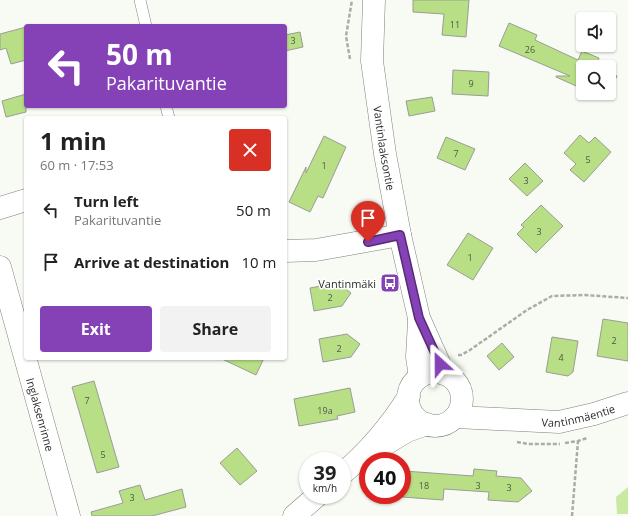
<!DOCTYPE html>
<html lang="en">
<head>
<meta charset="utf-8">
<style>
	:root { --surface:#fff; --page:#f2f2f2; --text:#222; --muted:#767676; --accent:#8542b6 }
	body { margin:0; font-family:"Open Sans",sans-serif; background:var(--page); color:var(--text); height:100vh; display:flex; flex-direction:column; font-size:15px; white-space:nowrap }
	* { box-sizing:border-box; margin:0 }
	p { font-size:13px; color:var(--muted) }
	.icon { flex:none; width:22px; height:22px; fill:none; stroke:currentColor; stroke-width:2; stroke-linecap:round; stroke-linejoin:round }
	.map { position:relative; flex:1; overflow:hidden }
	.side { position:absolute; left:24px; top:116px; width:263px; height:244px; display:flex; flex-direction:column; background:var(--surface); border-radius:4px; box-shadow:0 1px 3px #0004 }
	.side>* { flex:none }
	.guide { position:absolute; left:24px; top:24px; width:263px; height:84px; border-radius:4px; box-shadow:0 1px 3px #0004; background:#8542b6; color:#fff; overflow:hidden }
	.buttons { position:absolute; left:576px; top:12px; display:grid; gap:8px }
	.buttons a { display:grid; place-items:center; width:40px; height:40px; border-radius:4px; background:var(--surface); box-shadow:0 1px 3px #0004; font-size:20px }
	.speed { position:absolute; left:299px; top:452px; display:flex; gap:8px; font-size:20px; font-weight:700; text-align:center }
	.speed>* { display:grid; place-content:center; width:52px; height:52px; border-radius:50%; background:var(--surface); box-shadow:0 1px 3px #0004; line-height:1 }
	.speed small { font-size:10px; font-weight:400 }
	.speed .limit { border:6px solid #d22; background:#fff; color:#111 }
	.pin { position:absolute; display:grid; place-items:center; width:34px; height:34px; color:#fff; margin:-41px -17px; border-radius:50% 50% 50% 0; rotate:-45deg; box-shadow:0 0 4px #0007 }
	.pin .icon { rotate:45deg }
	.me { position:absolute; width:44px; margin:-22px; rotate:336deg; stroke-linejoin:round; filter:drop-shadow(0 0 3px #0008) }
	.turn { display:flex; align-items:center; gap:14px; height:84px; padding:0 16px; font-size:18px }
	.turn .icon { width:52px; height:52px; stroke-width:2.5 }
	.turn b { display:block; font-size:28px; line-height:34px }
	.round { display:grid; place-items:center; flex:none; width:42px; height:42px; border-radius:4px; background:var(--page) }
	.summary { display:flex; align-items:center; justify-content:space-between; height:68px; padding:0 16px }
	h1 { font-size:24px; font-weight:700; line-height:30px }
	.button { display:flex; gap:8px; margin-top:auto; padding:8px 16px }
	.button a { flex:1; height:46px; border-radius:4px; background:var(--accent); color:#fff; font-size:16px; font-weight:700; line-height:46px; text-align:center }
	.button a+a { background:var(--page); color:var(--text) }
	ul { padding:0; list-style:none }
	li { display:flex; align-items:center; gap:12px; height:52px; padding:0 16px }
	li div { flex:1 }
	li b { display:block; font-size:15px }
	li em { font-style:normal }
	.map>svg:first-child { display:block }
	.green { fill:#c9e9a0 }
	.building { fill:#b8de86; stroke:#9a9d96 }
	.lines { fill:none; stroke-linecap:round; stroke-linejoin:round }
	.service-casing { stroke:#7f827b; stroke-width:12 }
	.minor-casing { stroke:#7f827b; stroke-width:23 }
	.tertiary-casing { stroke:#7f827b; stroke-width:23 }
	.path { stroke:#aaaca6; stroke-width:2.5; stroke-dasharray:4 2; stroke-linecap:butt }
	.service { stroke:#fff; stroke-width:11 }
	.minor { stroke:#fff; stroke-width:22 }
	.tertiary { stroke:#fff; stroke-width:22 }
	.route-casing { stroke:#562b76; stroke-width:10 }
	.route { stroke:#8542b6; stroke-width:7 }
	.labels { text-anchor:middle; dominant-baseline:central; stroke-width:3; stroke-linejoin:round; paint-order:stroke }
	.number-label { font-size:9px; fill:#4f5941 }
	.street-label { font-size:11px; fill:#2c2d2a; stroke:#fff }
	.poi-label { font-size:11px; fill:#2c2d2a; stroke:#fff; text-anchor:end }
</style>
</head>
<body>
<div class="map">
<svg width="628" height="516" viewBox="0 0 628 516">
	<rect width="100%" height="100%" fill="#f7fbf3"/>
	<!-- green -->
	<path class="green" d="M628 487V514H617L616 497Z"/>
	<!-- building -->
	<g class="building">
		<path d="M413 0H469L466 37 442 35 444 14 413 12Z"/>
		<path d="M509 23 537 35 535 40 578 60 582 51 599 58 597 63 603 66V67H583V89L556 77V76H570L499 46Z"/>
		<path d="M26 27V60L11 64 6 48 0 50V34Z"/>
		<path d="M300 32 303 47 285 51V35Z"/>
		<path d="M453 70 489 72 488 96 452 94Z"/>
		<path d="M609 72 617 76 609 92Z"/>
		<path d="M26 94V112L6 117 2 101Z"/>
		<path d="M432 97 435 111 409 116 406 101Z"/>
		<path d="M580 135 589 143 595 137 611 152 584 182 570 170 576 164 564 153Z"/>
		<path d="M324 136 346 147 323 198 318 196 310 212 289 202 306 167V173Z"/>
		<path d="M446 137 475 149 465 170 437 158Z"/>
		<path d="M525 163 543 181 527 196 509 179Z"/>
		<path d="M541 205 563 226 536 253 517 234 524 227 521 225Z"/>
		<path d="M468 233 493 248 473 280 447 265Z"/>
		<path d="M338 283 351 293 342 306 314 311 310 288Z"/>
		<path d="M603 319 628 323V361L597 356Z"/>
		<path d="M347 334 360 344 351 357 323 362 319 339Z"/>
		<path d="M552 337 578 341 573 372 568 376 546 372Z"/>
		<path d="M502 343 514 357 499 370 487 356Z"/>
		<path d="M220 358H264L256 375Z"/>
		<path d="M94 381 119 467 97 473 72 387Z"/>
		<path d="M350 388 355 412 337 416 338 419 299 426 294 399Z"/>
		<path d="M237 448 257 471 240 485 220 463Z"/>
		<path d="M474 469 497 471 496 476 521 478 532 491 518 502 488 500 489 492 444 489 443 500 402 497 404 471 473 476Z"/>
		<path d="M140 485 145 500 182 489 186 507 152 516H92L91 512 123 503 119 491Z"/>
	</g>
	<g class="lines">
		<defs>
			<g id="service">
				<path d="M140 0 146 26"/>
				<path d="M166 106 169 118"/>
			</g>
			<g id="minor">
				<path d="M0 208 26 200"/>
				<path d="M285 251 316 250 400 235"/>
				<path id="s1" d="M0 267 69 516"/>
				<path d="M374 451 407 431 427 424"/>
				<path d="M342 474C368 452 391 425 409 396"/>
				<path d="M294 516 318 495"/>
			</g>
			<g id="tertiary">
				<path id="s2" d="M374 0 372 61 385 154 400 235 419 318 444 374"/>
				<path d="M419 321 417 357 420 377"/>
				<circle cx="435" cy="399" r="27"/>
				<path id="s3" d="M456 417 559 422 594 414 628 403"/>
			</g>
		</defs>
		<!-- service casing -->
		<use href="#service" class="service-casing"/>
		<!-- minor casing -->
		<use href="#minor" class="minor-casing"/>
		<!-- tertiary casing -->
		<use href="#tertiary" class="tertiary-casing"/>
		<!-- path -->
		<g class="path">
			<path d="M350 59 346 36 352 0"/>
			<path d="M458 355H461L470 350 527 310 552 296 585 295 628 298"/>
			<path d="M517 442 528 444H560"/>
			<path d="M565 443 578 441 587 438"/>
			<path d="M572 516 578 441"/>
		</g>
		<!-- service -->
		<use href="#service" class="service"/>
		<!-- minor -->
		<use href="#minor" class="minor"/>
		<!-- tertiary -->
		<use href="#tertiary" class="tertiary"/>
	</g>
	<g class="lines">
		<defs>
			<path id="route" d="M368 242 400 235 419 318 440 364"/>
		</defs>
		<!-- route casing -->
		<use href="#route" class="route-casing"/>
		<!-- route -->
		<use href="#route" class="route"/>
	</g>
	<!-- icons -->
	<defs>
		<symbol id="bus-square" viewBox="-11 -11 22 22"><rect x="-9" y="-9" width="18" height="18" rx="4" fill="#8542b6" stroke="#fff"/><path d="M-5-6H5V4H4V6H2V4H-2V6H-4V4H-5ZM-3.5-4V0h7V-4ZM-3.5 1.2v1.5H-2V1.2ZM2 1.2v1.5H3.5V1.2Z" fill="#fff"/></symbol>
	</defs>
	<g fill-rule="evenodd">
		<use href="#bus-square" x="379" y="272" width="22" height="22"/>
	</g>
	<g class="labels">
		<!-- number labels -->
		<g class="number-label">
			<text x="455" y="24">11</text>
			<text x="293" y="40">3</text>
			<text x="530" y="49">26</text>
			<text x="471" y="83">9</text>
			<text x="456" y="153">7</text>
			<text x="588" y="159">5</text>
			<text x="324" y="165">1</text>
			<text x="526" y="180">3</text>
			<text x="539" y="231">3</text>
			<text x="470" y="257">1</text>
			<text x="330" y="297">2</text>
			<text x="614" y="340">2</text>
			<text x="339" y="348">2</text>
			<text x="561" y="357">4</text>
			<text x="87" y="400">7</text>
			<text x="325" y="410">19a</text>
			<text x="103" y="454">5</text>
			<text x="424" y="485">18</text>
			<text x="478" y="485">3</text>
			<text x="509" y="487">3</text>
			<text x="132" y="497">3</text>
		</g>
		<!-- street labels -->
		<g class="street-label">
			<text stroke="none"><textPath href="#s2" startOffset="149">Vantinlaaksontie</textPath></text>
			<text stroke="none"><textPath href="#s3" startOffset="123">Vantinmäentie</textPath></text>
			<text stroke="none"><textPath href="#s1" startOffset="153">Inglaksenrinne</textPath></text>
		</g>
		<!-- poi labels -->
		<g class="poi-label">
			<text x="376" y="283">Vantinmäki</text>
		</g>
	</g>
</svg>
<div class="buttons">
<a><svg class="icon" aria-label="sound" viewBox="0 0 24 24"><path d="M4 9h4l5-4v14l-5-4H4zM17 9q2 3 0 6"/></svg></a>
<a><svg class="icon" aria-label="search" viewBox="0 0 24 24"><circle cx="10" cy="10" r="6"/><path d="M15 15l6 6"/></svg></a>
</div>
<div class="speed"><div>39<small>km/h</small></div><div class="limit">40</div></div>
<div class="pin" style="left:368px;top:242px;background:#d93025"><svg class="icon" aria-label="arrive" viewBox="0 0 24 24"><path d="M6 21V4h12l-3 4 3 4H6"/></svg></div>
<svg class="me" style="left:440px;top:364px" viewBox="-20 -20 40 40"><path d="M0-17L14 15 0 8-14 15z" fill="#8542b6" stroke="#fff" stroke-width="4"/></svg>
<div class="guide">
<div class="turn"><svg class="icon" aria-label="left" viewBox="0 0 24 24"><path d="M17 20v-9H6M10 6l-5 5 5 5"/></svg><div><b>50 m</b>Pakarituvantie</div></div>
</div>
<section class="side">
<div class="summary"><div><h1>1 min</h1><p>60 m · 17:53</p></div><a class="round" style="background:#d93025;color:#fff"><svg class="icon" aria-label="close" viewBox="0 0 24 24"><path d="M6 6l12 12M18 6L6 18"/></svg></a></div>
<ul>
<li><svg class="icon" aria-label="left" viewBox="0 0 24 24"><path d="M17 20v-9H6M10 6l-5 5 5 5"/></svg><div><b>Turn left</b><p>Pakarituvantie</p></div><em>50 m</em></li>
<li><svg class="icon" aria-label="arrive" viewBox="0 0 24 24"><path d="M6 21V4h12l-3 4 3 4H6"/></svg><div><b>Arrive at destination</b></div><em>10 m</em></li>
</ul>
<div class="button"><a>Exit</a><a>Share</a></div>
</section>
</div>
</body>
</html>
